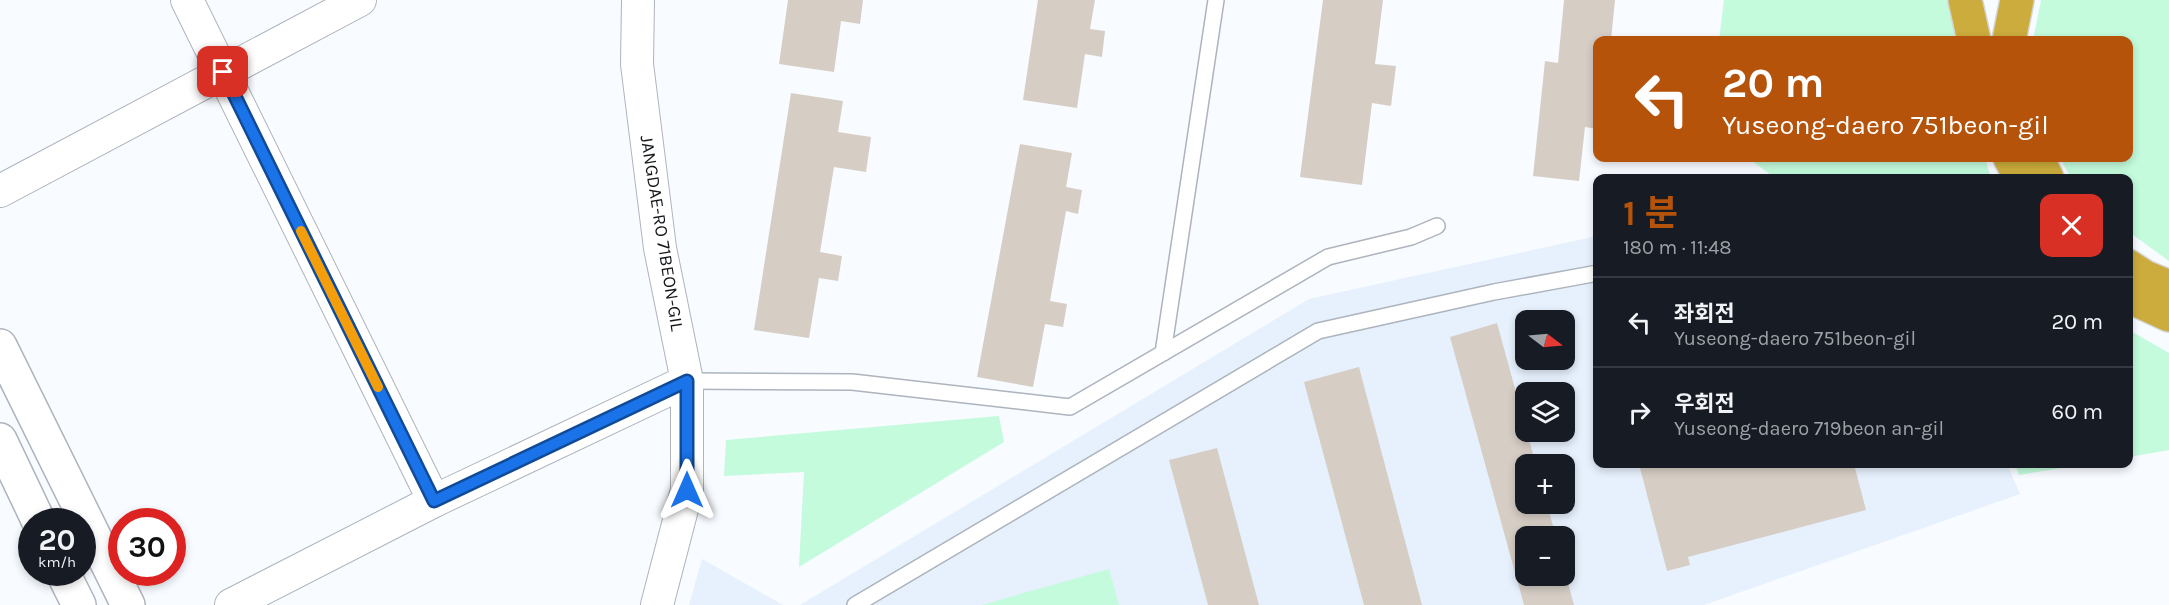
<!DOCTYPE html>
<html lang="ko">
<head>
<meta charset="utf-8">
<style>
	:root { --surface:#171b24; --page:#242831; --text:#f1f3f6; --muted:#9ea1a6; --line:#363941; --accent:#b45309 }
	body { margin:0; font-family:Karla,"Noto Sans KR",sans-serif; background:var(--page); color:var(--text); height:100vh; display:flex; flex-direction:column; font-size:22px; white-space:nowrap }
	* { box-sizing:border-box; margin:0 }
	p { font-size:20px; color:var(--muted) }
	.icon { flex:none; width:33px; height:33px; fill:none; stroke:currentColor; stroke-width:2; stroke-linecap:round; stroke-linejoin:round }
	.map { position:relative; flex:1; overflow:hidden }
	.drawer { position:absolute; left:1593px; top:174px; width:540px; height:294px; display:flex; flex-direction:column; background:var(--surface); border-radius:12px; box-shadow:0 3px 9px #0003 }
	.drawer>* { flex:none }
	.banner { position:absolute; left:1593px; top:36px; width:540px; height:126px; border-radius:12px; box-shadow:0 3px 9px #0003; background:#b45309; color:#fff; overflow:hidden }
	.needle { width:39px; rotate:106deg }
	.fabs { position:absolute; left:1515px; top:310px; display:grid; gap:12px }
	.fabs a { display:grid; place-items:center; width:60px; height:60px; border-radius:12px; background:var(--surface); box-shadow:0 3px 9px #0003; font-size:30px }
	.speed { position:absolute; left:18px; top:508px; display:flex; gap:12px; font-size:30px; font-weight:700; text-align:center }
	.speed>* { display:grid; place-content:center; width:78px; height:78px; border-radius:50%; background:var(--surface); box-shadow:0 3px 9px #0003; line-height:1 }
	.speed small { font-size:15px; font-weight:400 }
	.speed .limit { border:9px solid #d22; background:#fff; color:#111 }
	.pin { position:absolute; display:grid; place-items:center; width:51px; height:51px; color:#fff; margin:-26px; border-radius:12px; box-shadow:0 3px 9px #0006 }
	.me { position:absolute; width:66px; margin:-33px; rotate:0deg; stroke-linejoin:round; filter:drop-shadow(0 0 4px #0008) }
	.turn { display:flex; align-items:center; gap:21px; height:126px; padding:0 30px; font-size:27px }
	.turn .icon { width:78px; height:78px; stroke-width:2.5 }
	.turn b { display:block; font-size:42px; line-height:51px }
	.round { display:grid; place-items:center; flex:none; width:63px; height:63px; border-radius:12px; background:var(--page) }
	.headline { display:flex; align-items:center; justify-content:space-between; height:102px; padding:0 30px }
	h1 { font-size:36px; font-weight:700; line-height:45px; color:var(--accent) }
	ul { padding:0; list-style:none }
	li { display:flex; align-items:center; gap:18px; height:90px; padding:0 30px; border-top:2px solid var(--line) }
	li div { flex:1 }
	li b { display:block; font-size:22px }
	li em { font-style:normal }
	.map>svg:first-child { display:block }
	.built { fill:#e6f1fd; fill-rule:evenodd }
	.green { fill:#c3fbdc }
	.building { fill:#d6cec5 }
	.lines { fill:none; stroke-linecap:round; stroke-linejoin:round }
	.lane-casing { stroke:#adb4bd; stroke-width:18 }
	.street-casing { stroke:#adb4bd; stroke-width:34 }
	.secondary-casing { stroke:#adb4bd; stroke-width:36 }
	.highway-casing { stroke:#d5d5d6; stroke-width:36 }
	.lane { stroke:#fff; stroke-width:15 }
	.street { stroke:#fff; stroke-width:32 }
	.secondary { stroke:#fff; stroke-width:33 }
	.highway { stroke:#cbac3c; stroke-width:33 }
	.route-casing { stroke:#114b97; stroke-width:15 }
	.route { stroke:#1a73e8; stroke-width:10 }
	.slow { stroke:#f59e0b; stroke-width:10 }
	.labels { text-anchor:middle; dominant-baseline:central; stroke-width:5; stroke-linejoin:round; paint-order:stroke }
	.street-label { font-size:18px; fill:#15181b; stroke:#fff }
</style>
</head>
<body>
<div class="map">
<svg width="2169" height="605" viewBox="0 0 2169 605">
	<rect width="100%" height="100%" fill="#f8fbff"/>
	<!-- built -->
	<g class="built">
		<path d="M1597 236 1598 464H2007L2020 494 1704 605H800L1309 299ZM1526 321H1564V360H1526ZM1526 393H1564V432H1526ZM1526 465H1564V504H1526ZM1526 537H1564V576H1526Z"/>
		<path d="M702 559 783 605H689Z"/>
	</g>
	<!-- green -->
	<g class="green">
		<path d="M1724 0H1951L1959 40H1719Z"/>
		<path d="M2041 0H2169V261L2129 232 2128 178H2071L2060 158H2128V40H2033Z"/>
		<path d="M1748 158H1985L1991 178H1775Z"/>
		<path d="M2129 330 2169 353V450L2129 457Z"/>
		<path d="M999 416 1004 442 799 567 804 472 724 476 726 440Z"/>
		<path d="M2015 464H2086L2019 475Z"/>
		<path d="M1109 569 1119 605H982Z"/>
	</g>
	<!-- building -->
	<g class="building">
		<path d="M788 0H863L860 24 841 21 834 72 779 64Z"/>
		<path d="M1038 0H1095L1090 29 1105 31 1102 57 1085 54 1077 108 1023 100Z"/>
		<path d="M1323 0H1383L1375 64 1396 66 1391 106 1372 103 1362 185 1300 177Z"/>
		<path d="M1564 0H1615L1611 40H1598L1595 98H1598V129L1585 127 1579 181 1533 176 1545 61 1558 63Z"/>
		<path d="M791 93 843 101 838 132 871 137 866 172 834 167 820 252 842 256 838 281 819 278 809 338 754 330Z"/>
		<path d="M1020 144 1072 153 1066 187 1082 190 1078 214 1066 211 1050 301 1067 304 1063 327 1045 324 1033 387 977 377Z"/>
		<path d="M1497 323 1536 465H1526V504H1547L1556 537H1526V576H1566L1574 605H1524L1450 337Z"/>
		<path d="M1359 367 1422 605H1364L1304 382Z"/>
		<path d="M1217 448 1259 605H1208L1169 460Z"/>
		<path d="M1639 464H1854L1866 510 1688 557 1690 565 1667 571Z"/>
	</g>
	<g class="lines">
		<defs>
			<g id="lane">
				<path d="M1163 353 1216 0"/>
				<path d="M687 381 852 382 1070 407 1328 257 1411 237 1437 226"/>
				<path d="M855 605 1318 331 1494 292 1598 273"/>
			</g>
			<g id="street">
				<path d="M187 0 434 501"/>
				<path d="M638 0 637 64 660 248 687 381V490L657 605"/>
				<path d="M0 191 360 0"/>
				<path d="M231 605 434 501 687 381"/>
			</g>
			<g id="secondary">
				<path d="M0 346 128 605"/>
				<path d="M0 440 39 522"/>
				<path d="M63 573 79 605"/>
			</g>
			<g id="highway">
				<path d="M1965 0 1974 40"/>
				<path d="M2009 40 2017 0"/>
				<path d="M2010 158 2021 178"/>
				<path d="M2037 158 2047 178"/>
				<path d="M2128 266 2145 277 2169 287"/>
				<path d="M2128 296 2169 315"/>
			</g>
		</defs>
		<!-- lane casing -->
		<use href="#lane" class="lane-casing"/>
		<!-- street casing -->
		<use href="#street" class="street-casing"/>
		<!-- secondary casing -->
		<use href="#secondary" class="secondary-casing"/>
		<!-- highway casing -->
		<use href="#highway" class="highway-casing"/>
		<!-- lane -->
		<use href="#lane" class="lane"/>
		<!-- street -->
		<use href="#street" class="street"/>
		<!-- secondary -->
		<use href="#secondary" class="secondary"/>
		<!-- highway -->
		<use href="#highway" class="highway"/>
	</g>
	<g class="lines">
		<defs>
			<path id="route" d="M223 72 434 501 687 381V490"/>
		</defs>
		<!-- route casing -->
		<use href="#route" class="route-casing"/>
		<!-- route -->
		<use href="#route" class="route"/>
		<!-- slow -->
		<path class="slow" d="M301 231 378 387"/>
	</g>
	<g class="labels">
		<!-- street labels -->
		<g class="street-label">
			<text transform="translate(662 233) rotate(81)">JANGDAE-RO 71BEON-GIL</text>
		</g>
	</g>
</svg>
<div class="fabs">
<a><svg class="needle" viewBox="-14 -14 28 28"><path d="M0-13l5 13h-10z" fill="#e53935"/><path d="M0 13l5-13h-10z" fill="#9ea1a6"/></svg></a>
<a><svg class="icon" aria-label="layers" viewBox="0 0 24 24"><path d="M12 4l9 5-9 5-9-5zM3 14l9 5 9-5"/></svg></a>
<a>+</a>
<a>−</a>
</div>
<div class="speed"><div>20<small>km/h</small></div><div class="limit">30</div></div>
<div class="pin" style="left:223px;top:72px;background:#d93025"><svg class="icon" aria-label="arrive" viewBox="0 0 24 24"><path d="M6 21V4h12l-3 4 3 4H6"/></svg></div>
<svg class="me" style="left:687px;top:490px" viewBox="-20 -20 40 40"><path d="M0-17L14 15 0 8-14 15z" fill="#1a73e8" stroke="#fff" stroke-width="4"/></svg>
<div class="banner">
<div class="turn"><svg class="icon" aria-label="left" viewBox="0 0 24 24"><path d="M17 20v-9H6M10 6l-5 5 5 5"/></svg><div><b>20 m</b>Yuseong-daero 751beon-gil</div></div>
</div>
<section class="drawer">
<div class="headline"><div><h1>1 분</h1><p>180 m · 11:48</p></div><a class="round" style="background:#d93025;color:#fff"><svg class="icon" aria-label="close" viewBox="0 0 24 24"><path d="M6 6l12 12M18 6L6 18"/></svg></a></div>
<ul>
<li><svg class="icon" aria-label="left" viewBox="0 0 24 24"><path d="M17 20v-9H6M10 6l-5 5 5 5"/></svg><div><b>좌회전</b><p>Yuseong-daero 751beon-gil</p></div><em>20 m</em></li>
<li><svg class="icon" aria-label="right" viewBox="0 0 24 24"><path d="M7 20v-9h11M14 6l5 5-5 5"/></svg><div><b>우회전</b><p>Yuseong-daero 719beon an-gil</p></div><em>60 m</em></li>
</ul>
</section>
</div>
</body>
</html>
